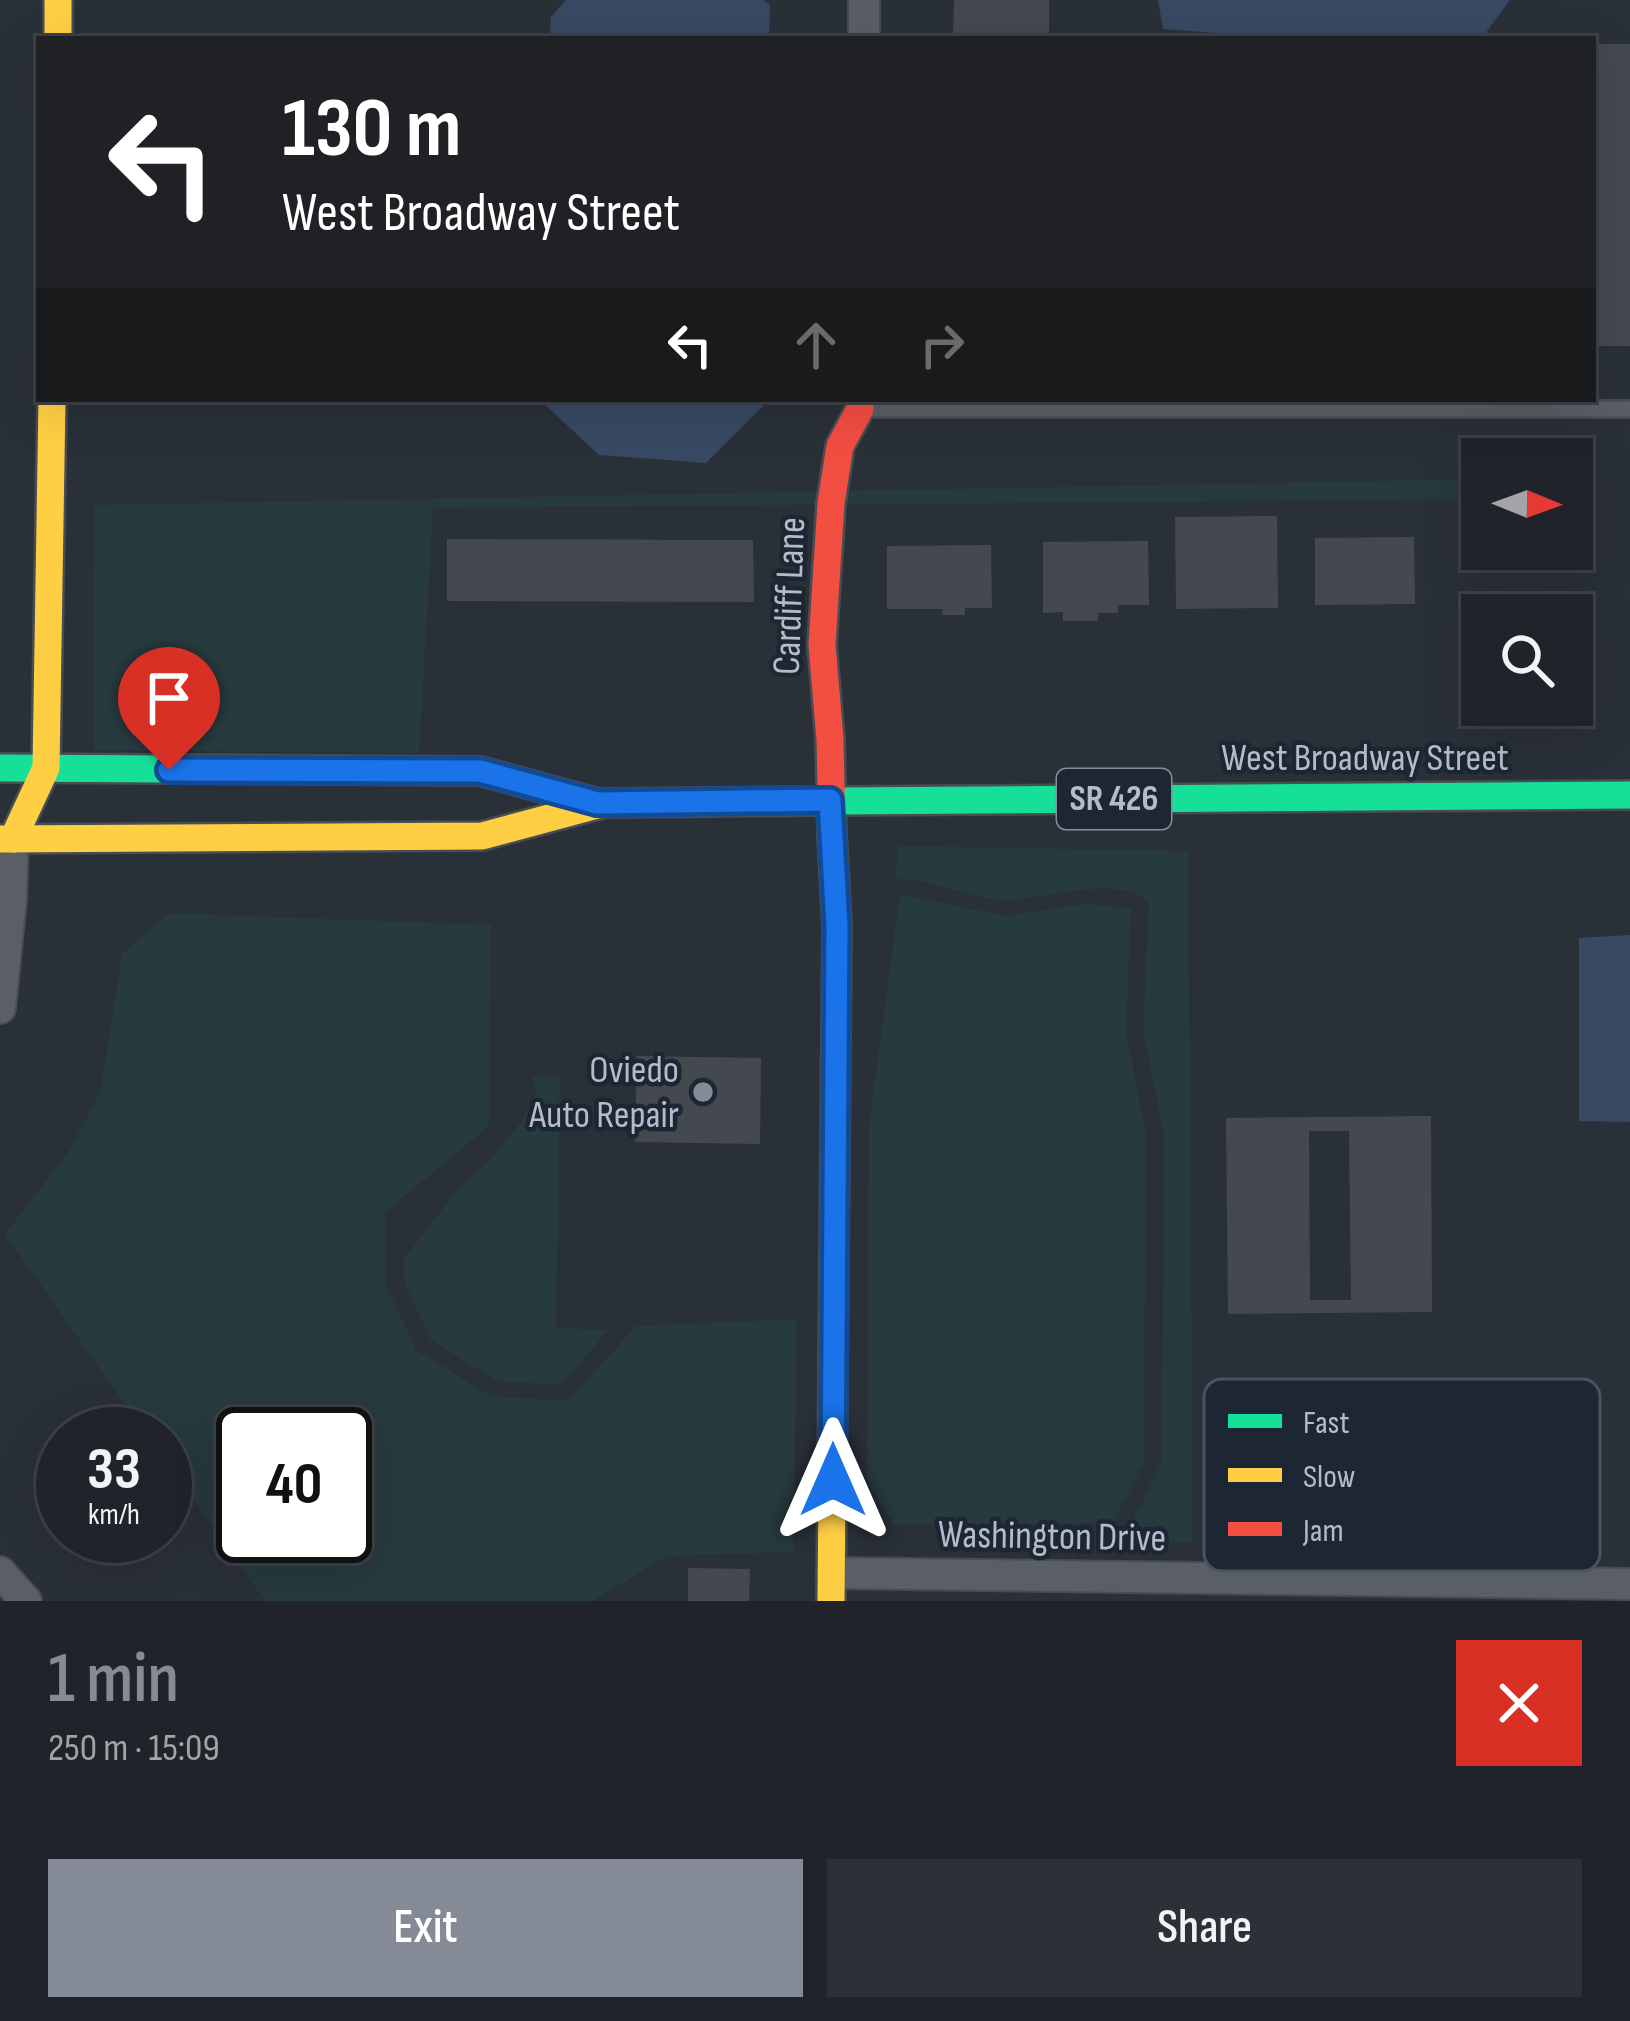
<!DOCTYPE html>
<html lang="en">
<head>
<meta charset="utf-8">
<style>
	:root { --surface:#20242a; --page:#2d3036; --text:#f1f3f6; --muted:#a2a4a8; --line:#3d4147; --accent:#848b96 }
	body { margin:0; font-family:"Sofia Sans Condensed",sans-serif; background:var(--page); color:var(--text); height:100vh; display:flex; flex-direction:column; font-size:45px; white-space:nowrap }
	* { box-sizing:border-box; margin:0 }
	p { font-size:39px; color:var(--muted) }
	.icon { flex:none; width:66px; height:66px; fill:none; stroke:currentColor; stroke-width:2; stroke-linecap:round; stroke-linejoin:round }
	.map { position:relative; height:1601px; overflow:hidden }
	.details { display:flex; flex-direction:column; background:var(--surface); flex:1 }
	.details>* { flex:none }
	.banner { position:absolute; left:36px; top:36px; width:1560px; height:366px; border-radius:0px; box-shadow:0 12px 48px #0002,0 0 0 3px var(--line); background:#202124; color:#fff; overflow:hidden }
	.needle { width:78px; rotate:91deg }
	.controls { position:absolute; left:1461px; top:438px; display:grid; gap:24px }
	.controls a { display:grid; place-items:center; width:132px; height:132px; border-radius:0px; background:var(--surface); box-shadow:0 12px 48px #0002,0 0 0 3px var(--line); font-size:60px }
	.speed { position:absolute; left:36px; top:1407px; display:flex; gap:24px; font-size:60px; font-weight:700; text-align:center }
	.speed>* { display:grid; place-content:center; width:156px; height:156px; border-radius:50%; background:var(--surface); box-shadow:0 12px 48px #0002,0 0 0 3px var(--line); line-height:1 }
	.speed small { font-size:30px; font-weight:400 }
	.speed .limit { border:6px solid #111; border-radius:18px; background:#fff; color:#111 }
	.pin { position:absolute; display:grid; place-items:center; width:102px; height:102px; color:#fff; margin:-123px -51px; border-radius:50% 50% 50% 0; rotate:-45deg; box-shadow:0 0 12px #0007 }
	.pin .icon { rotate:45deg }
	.me { position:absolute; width:132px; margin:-66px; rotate:0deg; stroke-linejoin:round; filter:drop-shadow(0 0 9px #0008) }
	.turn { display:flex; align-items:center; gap:42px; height:252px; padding:0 48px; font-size:54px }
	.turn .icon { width:156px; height:156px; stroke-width:2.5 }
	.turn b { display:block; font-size:84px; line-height:102px }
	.lanes { display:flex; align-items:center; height:114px; padding:0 48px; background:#0003; justify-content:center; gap:60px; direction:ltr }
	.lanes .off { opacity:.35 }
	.round { display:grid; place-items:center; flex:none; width:126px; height:126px; border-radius:0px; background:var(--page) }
	.overview { display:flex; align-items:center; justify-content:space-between; height:204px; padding:0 48px }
	h1 { font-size:72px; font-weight:600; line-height:90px; color:var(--accent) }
	.primary-button { display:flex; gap:24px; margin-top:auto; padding:24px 48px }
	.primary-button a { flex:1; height:138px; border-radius:0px; background:var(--accent); color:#fff; font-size:48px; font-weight:600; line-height:138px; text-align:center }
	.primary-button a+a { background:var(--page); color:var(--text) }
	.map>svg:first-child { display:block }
	.green { fill:#273a3e; fill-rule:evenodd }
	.water { fill:#384963 }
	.building { fill:#444950; fill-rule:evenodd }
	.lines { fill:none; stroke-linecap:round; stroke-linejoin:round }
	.lane-casing { stroke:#484c53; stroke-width:20 }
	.street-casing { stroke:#484c53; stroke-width:34 }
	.fast-casing { stroke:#484c53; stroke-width:32 }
	.slow-casing { stroke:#484c53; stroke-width:32 }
	.jam-casing { stroke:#484c53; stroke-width:32 }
	.lane { stroke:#5a5e66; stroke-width:15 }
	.street { stroke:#5a5e66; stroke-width:30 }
	.fast { stroke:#16e098; stroke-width:27 }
	.slow { stroke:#ffcf43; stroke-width:27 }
	.jam { stroke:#f24e42; stroke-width:27 }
	.route-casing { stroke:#114b97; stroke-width:30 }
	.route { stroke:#1a73e8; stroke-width:21 }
	.poi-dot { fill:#848b96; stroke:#1d2633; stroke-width:4.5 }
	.labels { text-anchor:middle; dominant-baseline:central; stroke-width:9; stroke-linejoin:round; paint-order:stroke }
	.shield { fill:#1d2633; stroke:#878f9c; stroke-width:3 }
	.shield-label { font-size:36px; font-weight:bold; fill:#b4bcc9 }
	.street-label { font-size:39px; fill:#b4bcc9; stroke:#1d2633 }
	.poi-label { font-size:39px; fill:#b4bcc9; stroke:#1d2633; text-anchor:end }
	.key { fill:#1d2633; stroke:#4a5360; stroke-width:3 }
	.key-label { font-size:33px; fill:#b4bcc9 }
</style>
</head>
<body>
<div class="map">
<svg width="1630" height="1601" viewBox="0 0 1630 1601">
	<rect width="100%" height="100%" fill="#2a3038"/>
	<!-- green -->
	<g class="green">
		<path d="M1482 479V499L433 508 419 753 93 750 94 505Z"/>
		<path d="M899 846 1188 851 1193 1543 931 1539 1113 1538 1123 1536 1129 1529 1162 1462 1164 1135 1143 1031 1149 904C1126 872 1039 900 1005 900 968 899 932 878 895 879Z"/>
		<path d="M900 894 1004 916 1084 904 1131 908 1126 1032 1146 1135 1144 1462 1113 1523 894 1524 867 1482 869 1125Z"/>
		<path d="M169 913 491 925 489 1126 385 1212 386 1285 416 1350 491 1396 568 1401 636 1326 797 1319 793 1552 667 1556 593 1601H265L165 1460V1434H146L5 1234 70 1150 101 1089 122 954ZM345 1434V1536H243V1434Z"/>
		<path d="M531 1077H560L556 1328 609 1330 560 1385 497 1381 431 1340 404 1282 403 1260 453 1195 491 1159 521 1122 537 1092Z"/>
	</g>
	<!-- water -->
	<g class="water">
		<path d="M566 0H763L770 5 769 39H550L551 17Z"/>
		<path d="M1158 0H1510L1487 31V39H1244L1215 33 1163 29Z"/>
		<path d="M539 399H765V404L706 463 599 455Z"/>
		<path d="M1630 935V1122L1579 1121V938Z"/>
	</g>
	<!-- building -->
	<g class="building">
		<path d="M954 0H1049V39H953Z"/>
		<rect x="1593" y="44" width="37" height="302"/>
		<path d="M1277 516 1278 608 1176 609 1175 517Z"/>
		<path d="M1414 537 1415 604 1315 605V538Z"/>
		<path d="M447 539 753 540 754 602 447 601Z"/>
		<path d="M1148 541 1149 605H1118V613H1098V621H1063V612L1043 613V542Z"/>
		<path d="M991 545 992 608H965V615H942L943 609H887V546Z"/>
		<path d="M637 1056 761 1058 760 1144 635 1142Z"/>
		<path d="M1431 1116 1432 1312 1228 1314 1226 1118ZM1309 1131H1349L1351 1300H1310Z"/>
		<path d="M688 1568 750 1569 749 1601H688Z"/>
	</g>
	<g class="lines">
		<defs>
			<path id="lane" d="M865 409H1630"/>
			<g id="street">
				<path d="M864 39V0"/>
				<path d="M0 1008 11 899 13 839"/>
				<path d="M0 1572 26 1601"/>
				<path d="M832 1573 1630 1584"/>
			</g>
			<g id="fast">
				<path d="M0 768 480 771 594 802"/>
				<path d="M707 802 1630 795"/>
			</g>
			<g id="slow">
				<path d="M58 0V39"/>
				<path d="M0 839 482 836 605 803 707 802"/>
				<path d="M13 839 46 768 52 399"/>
				<path d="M831 1601 837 925 832 835"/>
			</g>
			<path id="jam" d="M832 835 830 739 822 645 831 503 840 446 860 409V399"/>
		</defs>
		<!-- lane casing -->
		<use href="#lane" class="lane-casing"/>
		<!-- street casing -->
		<use href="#street" class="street-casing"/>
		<!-- fast casing -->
		<use href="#fast" class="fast-casing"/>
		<!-- slow casing -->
		<use href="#slow" class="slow-casing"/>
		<!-- jam casing -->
		<use href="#jam" class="jam-casing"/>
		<!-- lane -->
		<use href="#lane" class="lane"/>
		<!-- street -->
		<use href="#street" class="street"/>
		<!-- fast -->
		<use href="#fast" class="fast"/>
		<!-- slow -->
		<use href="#slow" class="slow"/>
		<!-- jam -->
		<use href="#jam" class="jam"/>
	</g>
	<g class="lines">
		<defs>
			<path id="route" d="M169 770 480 771 597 803 830 800 837 926 833 1480"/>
		</defs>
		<!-- route casing -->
		<use href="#route" class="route-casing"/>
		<!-- route -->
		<use href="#route" class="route"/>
	</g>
	<!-- markers -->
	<circle class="poi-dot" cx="703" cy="1092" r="12"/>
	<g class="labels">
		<!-- shield labels -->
		<rect class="shield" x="1057" y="769" width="114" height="60" rx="9"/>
		<g class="shield-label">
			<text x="1114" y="799">SR 426</text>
		</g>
		<!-- street labels -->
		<g class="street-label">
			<text transform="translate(790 596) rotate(-88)">Cardiff Lane</text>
			<text x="1365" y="758">West Broadway Street</text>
			<text transform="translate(1052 1537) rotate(1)">Washington Drive</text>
		</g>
		<!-- poi labels -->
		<g class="poi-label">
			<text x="679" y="1070">Oviedo<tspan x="679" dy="45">Auto Repair</tspan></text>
		</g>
	</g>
	<!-- legend -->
	<rect x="1204" y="1379" width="396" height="192" rx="18" class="key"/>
	<rect x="1228" y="1414" width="54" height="14" fill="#16e098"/>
	<rect x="1228" y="1468" width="54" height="14" fill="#ffcf43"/>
	<rect x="1228" y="1522" width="54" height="14" fill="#f24e42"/>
	<g class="key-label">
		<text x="1303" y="1433">Fast</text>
		<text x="1303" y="1487">Slow</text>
		<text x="1303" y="1541">Jam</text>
	</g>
</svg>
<div class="controls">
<a><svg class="needle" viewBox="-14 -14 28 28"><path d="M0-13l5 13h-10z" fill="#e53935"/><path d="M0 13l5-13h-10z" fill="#a2a4a8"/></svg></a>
<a><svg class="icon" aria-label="search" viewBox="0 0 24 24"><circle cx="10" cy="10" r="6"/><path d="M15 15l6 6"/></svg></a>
</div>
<div class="speed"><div>33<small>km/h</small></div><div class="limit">40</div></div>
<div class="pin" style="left:169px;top:770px;background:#d93025"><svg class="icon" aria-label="arrive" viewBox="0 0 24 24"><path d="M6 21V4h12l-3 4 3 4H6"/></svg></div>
<svg class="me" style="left:833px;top:1480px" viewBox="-20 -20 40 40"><path d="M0-17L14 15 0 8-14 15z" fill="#1a73e8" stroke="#fff" stroke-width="4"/></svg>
<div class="banner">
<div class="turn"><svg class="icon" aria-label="left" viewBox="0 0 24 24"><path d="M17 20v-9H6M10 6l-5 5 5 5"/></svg><div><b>130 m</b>West Broadway Street</div></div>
<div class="lanes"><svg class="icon" aria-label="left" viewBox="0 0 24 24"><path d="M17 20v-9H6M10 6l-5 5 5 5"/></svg><svg class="icon off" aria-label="ahead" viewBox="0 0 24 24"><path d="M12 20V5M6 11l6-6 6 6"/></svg><svg class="icon off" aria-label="right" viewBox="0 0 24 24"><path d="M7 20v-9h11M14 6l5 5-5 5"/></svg></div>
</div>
</div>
<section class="details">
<div class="overview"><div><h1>1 min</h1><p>250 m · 15:09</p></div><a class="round" style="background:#d93025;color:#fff"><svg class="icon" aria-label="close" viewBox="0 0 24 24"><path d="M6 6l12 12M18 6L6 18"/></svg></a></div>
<div class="primary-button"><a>Exit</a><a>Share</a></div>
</section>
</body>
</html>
